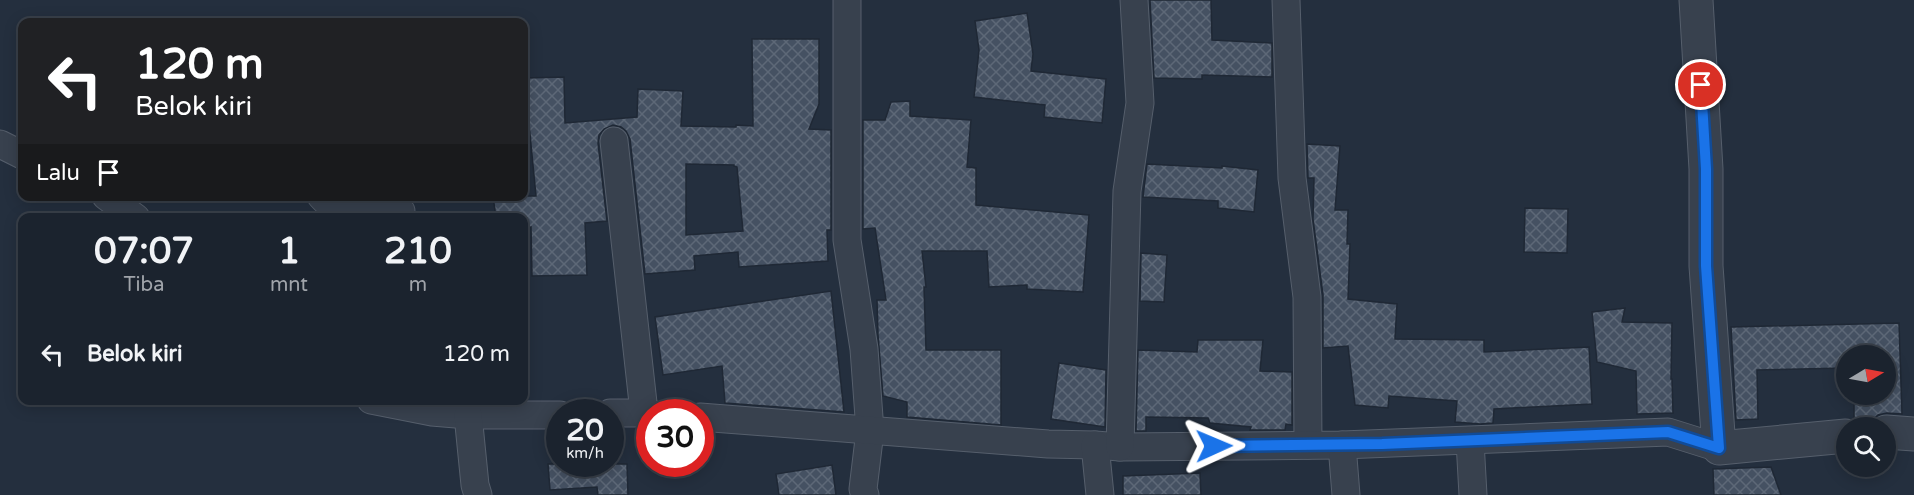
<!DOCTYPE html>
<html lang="id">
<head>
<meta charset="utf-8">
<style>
	:root { --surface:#1b232e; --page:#282f3a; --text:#f1f3f6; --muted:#a0a4aa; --line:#39404a }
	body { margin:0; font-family:"Varela Round",sans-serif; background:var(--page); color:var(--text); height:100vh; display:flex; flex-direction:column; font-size:22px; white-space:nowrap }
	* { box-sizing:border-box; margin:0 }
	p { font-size:20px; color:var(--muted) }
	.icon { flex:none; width:33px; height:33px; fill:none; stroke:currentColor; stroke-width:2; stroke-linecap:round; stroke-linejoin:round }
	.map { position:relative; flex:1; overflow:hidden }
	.panel { position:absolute; left:18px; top:213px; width:510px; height:192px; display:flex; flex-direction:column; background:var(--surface); border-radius:12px; box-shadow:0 3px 15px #0003,0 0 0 2px var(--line) }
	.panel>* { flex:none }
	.hud { position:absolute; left:18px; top:18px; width:510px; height:183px; border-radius:12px; box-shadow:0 3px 15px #0003,0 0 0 2px var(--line); background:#202124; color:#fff; overflow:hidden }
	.needle { width:39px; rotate:80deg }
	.controls { position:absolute; left:1836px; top:345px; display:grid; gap:12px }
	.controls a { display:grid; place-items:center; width:60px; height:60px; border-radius:50%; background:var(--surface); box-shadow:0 3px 15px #0003,0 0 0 2px var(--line); font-size:30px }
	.speed { position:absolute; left:546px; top:399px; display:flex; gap:12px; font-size:30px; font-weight:700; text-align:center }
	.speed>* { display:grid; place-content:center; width:78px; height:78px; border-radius:50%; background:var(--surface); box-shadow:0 3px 15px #0003,0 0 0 2px var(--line); line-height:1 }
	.speed small { font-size:15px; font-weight:400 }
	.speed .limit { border:9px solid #d22; background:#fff; color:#111 }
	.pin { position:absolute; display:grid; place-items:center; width:51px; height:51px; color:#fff; margin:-26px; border:3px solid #fff; border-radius:50%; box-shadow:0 2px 6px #0007 }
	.me { position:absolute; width:66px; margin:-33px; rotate:89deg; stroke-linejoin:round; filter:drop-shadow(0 0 4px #0008) }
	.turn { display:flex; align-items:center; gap:21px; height:126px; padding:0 18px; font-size:27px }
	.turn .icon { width:78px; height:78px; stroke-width:2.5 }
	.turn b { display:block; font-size:42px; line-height:51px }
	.then { display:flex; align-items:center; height:57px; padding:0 18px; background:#0003; gap:12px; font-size:22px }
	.eta { display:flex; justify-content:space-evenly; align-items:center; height:102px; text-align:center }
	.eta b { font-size:36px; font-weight:800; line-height:42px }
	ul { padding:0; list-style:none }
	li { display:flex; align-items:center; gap:18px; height:78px; padding:0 18px }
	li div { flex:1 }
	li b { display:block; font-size:22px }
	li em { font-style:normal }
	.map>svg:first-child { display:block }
	.building { fill:url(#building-cross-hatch); stroke:#1f2835; stroke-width:1.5; fill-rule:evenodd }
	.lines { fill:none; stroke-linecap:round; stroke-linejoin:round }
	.minor-casing { stroke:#565f6c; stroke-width:29 }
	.tertiary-casing { stroke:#565f6c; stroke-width:35 }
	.minor { stroke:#38414e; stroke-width:27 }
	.tertiary { stroke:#38414e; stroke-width:33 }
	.route-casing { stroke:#114b97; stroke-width:15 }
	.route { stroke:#1a73e8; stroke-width:10 }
</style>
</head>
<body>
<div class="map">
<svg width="1914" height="495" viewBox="0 0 1914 495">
	<defs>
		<pattern id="building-cross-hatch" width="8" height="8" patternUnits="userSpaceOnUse" patternTransform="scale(1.5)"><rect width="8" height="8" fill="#455162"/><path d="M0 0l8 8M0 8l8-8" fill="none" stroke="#5d6877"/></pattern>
	</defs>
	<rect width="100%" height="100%" fill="#242f3e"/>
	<!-- building -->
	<g class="building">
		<path d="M1150 0H1211L1212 40 1272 43V77L1202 75V79L1154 78Z"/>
		<path d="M1027 13 1033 54 1031 71 1106 79 1102 123 1044 117 1045 105 974 97 979 50 975 21Z"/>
		<path d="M752 39H819V104L809 129 831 130V230H827L828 261 739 267 738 252 694 256 695 270 645 274 630 139 626 131 621 127 613 125 604 129 599 135 598 143 607 221 585 223 587 275 532 276 531 227 528 228 527 218H496L493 196H536L528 114H524V78L564 77 565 123 637 117 638 89 683 91 681 126 736 127V125L753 126ZM686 164 734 165V166L737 167 743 231 686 235Z"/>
		<path d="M910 101V116L971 120 967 167 976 168V205L1089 215 1083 292 1027 289V285L989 287 987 251H922L926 287H924L926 350H1001V425L907 417V402L883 396 878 335 877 300H886L875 228 863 229V120H885L891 102Z"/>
		<path d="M1307 144 1340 146 1335 210H1348L1347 244H1350L1348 299 1397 304 1395 339 1484 340V352L1589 347 1592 404 1494 409 1493 423 1480 424 1455 422 1457 401 1389 396 1388 408 1355 405 1348 346 1323 348V295L1313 219 1314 178H1308Z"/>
		<path d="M1147 164 1222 168V166L1258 170 1254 212 1218 208V201L1143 197Z"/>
		<path d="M1525 208 1568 209 1567 253 1524 252Z"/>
		<path d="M1141 253 1167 255 1164 302 1140 301Z"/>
		<path d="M831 291 844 412 725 403 722 366 663 375 655 317Z"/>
		<path d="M1625 308 1622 322 1672 323 1671 379H1672L1673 413 1637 414 1636 371 1597 362 1592 312Z"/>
		<path d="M1899 323 1902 414 1887 413 1878 415 1870 422 1858 423 1854 419V394H1886V356H1846V368L1757 370 1758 419 1736 420 1731 327Z"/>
		<path d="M1198 340H1263L1260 371 1292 372V425L1286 424 1285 430H1250L1251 427 1210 423 1208 418 1146 417V431H1136L1138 350 1197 352Z"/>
		<path d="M1059 363 1106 370 1105 427 1051 419Z"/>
		<path d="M548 464H627L628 495H598L597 487 550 490Z"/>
		<path d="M832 465 836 495H779L776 474Z"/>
		<path d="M1771 467 1781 495H1714L1713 469Z"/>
		<path d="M1200 473 1201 495H1123V476Z"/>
	</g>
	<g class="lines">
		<defs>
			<g id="minor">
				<path d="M847 0V240L864 349 870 431 863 489 865 495"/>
				<path d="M1286 0 1292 178 1307 297 1308 445"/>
				<path d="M614 141 644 412"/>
				<path d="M0 144 22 155"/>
				<path d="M106 196 136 218"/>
				<path d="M321 196C343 221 371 216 401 211"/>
				<path d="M371 400 432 412 468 415H560"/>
				<path d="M610 413H650"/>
				<path d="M468 415 475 485 478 495"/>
				<path d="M700 417 1048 444 1095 445 1120 447 1342 445 1668 432 1719 448"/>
				<path d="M1470 441 1473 495"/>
				<path d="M1095 445 1100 495"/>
				<path d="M1342 445 1346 495"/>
				<path d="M1120 447 1127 191 1140 103 1134 0"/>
			</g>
			<g id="tertiary">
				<path d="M1696 0 1706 169V266L1719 448 1846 436"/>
				<path d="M1886 432 1914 434"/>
			</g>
		</defs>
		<!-- minor casing -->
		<use href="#minor" class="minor-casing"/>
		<!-- tertiary casing -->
		<use href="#tertiary" class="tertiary-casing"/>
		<!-- minor -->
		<use href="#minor" class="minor"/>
		<!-- tertiary -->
		<use href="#tertiary" class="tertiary"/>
	</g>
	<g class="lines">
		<defs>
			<path id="route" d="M1214 446 1382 444 1668 432 1719 448 1706 266V169L1701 85"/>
		</defs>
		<!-- route casing -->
		<use href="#route" class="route-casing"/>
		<!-- route -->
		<use href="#route" class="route"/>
	</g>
</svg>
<div class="controls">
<a><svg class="needle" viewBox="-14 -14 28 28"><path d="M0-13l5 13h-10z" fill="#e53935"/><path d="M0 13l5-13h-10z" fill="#a0a4aa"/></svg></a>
<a><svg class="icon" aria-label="search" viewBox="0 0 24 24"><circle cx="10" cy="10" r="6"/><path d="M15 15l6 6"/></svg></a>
</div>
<div class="speed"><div>20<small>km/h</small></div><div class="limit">30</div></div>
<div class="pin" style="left:1701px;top:85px;background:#d93025"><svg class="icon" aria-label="arrive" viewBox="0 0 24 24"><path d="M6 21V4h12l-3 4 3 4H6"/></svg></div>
<svg class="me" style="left:1214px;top:446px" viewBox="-20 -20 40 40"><path d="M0-17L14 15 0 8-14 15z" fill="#1a73e8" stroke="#fff" stroke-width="4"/></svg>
<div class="hud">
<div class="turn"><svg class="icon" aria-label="left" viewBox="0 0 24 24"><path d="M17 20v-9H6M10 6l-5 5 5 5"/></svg><div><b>120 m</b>Belok kiri</div></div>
<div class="then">Lalu<svg class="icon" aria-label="arrive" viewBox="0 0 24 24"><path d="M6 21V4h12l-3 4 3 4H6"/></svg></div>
</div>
<section class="panel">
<div class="eta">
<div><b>07:07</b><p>Tiba</p></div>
<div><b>1</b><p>mnt</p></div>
<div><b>210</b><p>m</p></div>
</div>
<ul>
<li><svg class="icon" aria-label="left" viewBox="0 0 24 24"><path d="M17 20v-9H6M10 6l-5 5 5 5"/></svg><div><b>Belok kiri</b></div><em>120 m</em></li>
</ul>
</section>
</div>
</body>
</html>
